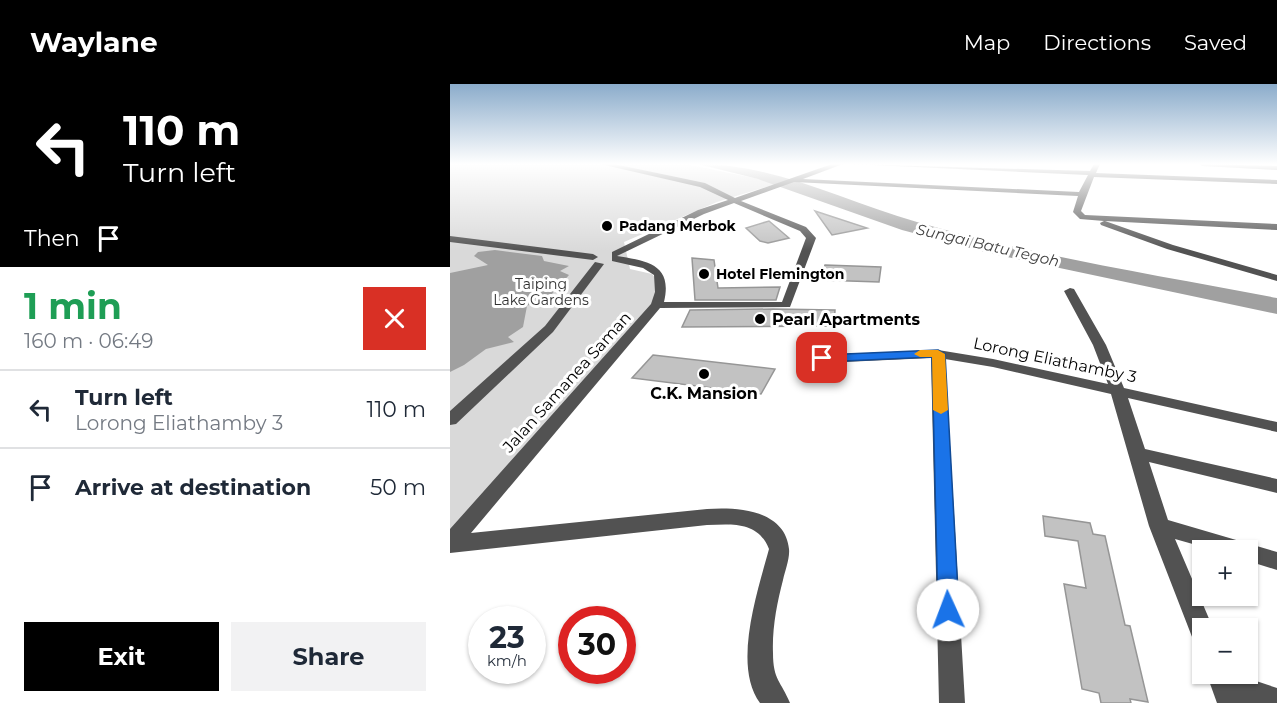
<!DOCTYPE html>
<html lang="en">
<head>
<meta charset="utf-8">
<style>
	:root { --surface:#fff; --page:#f2f2f3; --text:#1f2937; --muted:#747a83; --line:#e0e1e3; --accent:#000 }
	body { margin:0; font-family:Montserrat,sans-serif; background:var(--page); color:var(--text); height:100vh; display:flex; flex-direction:column; font-size:22px; white-space:nowrap }
	* { box-sizing:border-box; margin:0 }
	p { font-size:20px; color:var(--muted) }
	.icon { flex:none; width:33px; height:33px; fill:none; stroke:currentColor; stroke-width:2; stroke-linecap:round; stroke-linejoin:round }
	.map { position:relative; flex:1; overflow:hidden }
	.drawer { display:flex; flex-direction:column; background:var(--surface); width:450px }
	.drawer>* { flex:none }
	.hud { background:#000; color:#fff; overflow:hidden }
	.controls { position:absolute; left:742px; top:456px; display:grid; gap:12px }
	.controls a { display:grid; place-items:center; width:66px; height:66px; border-radius:0px; background:var(--surface); box-shadow:0 2px 4px #0004; font-size:30px }
	.speed { position:absolute; left:18px; top:522px; display:flex; gap:12px; font-size:30px; font-weight:700; text-align:center }
	.speed>* { display:grid; place-content:center; width:78px; height:78px; border-radius:50%; background:var(--surface); box-shadow:0 2px 4px #0004; line-height:1 }
	.speed small { font-size:15px; font-weight:400 }
	.speed .limit { border:9px solid #d22; background:#fff; color:#111 }
	.pin { position:absolute; display:grid; place-items:center; width:51px; height:51px; color:#fff; margin:-26px; border-radius:12px; box-shadow:0 3px 9px #0006 }
	.me { position:absolute; width:66px; margin:-33px; rotate:358deg; stroke-linejoin:round; filter:drop-shadow(0 0 4px #0008) }
	.turn { display:flex; align-items:center; gap:21px; height:126px; padding:0 24px; font-size:27px }
	.turn .icon { width:78px; height:78px; stroke-width:2.5 }
	.turn b { display:block; font-size:42px; line-height:51px }
	.then { display:flex; align-items:center; height:57px; padding:0 24px; background:#0003; gap:12px; font-size:22px }
	.round { display:grid; place-items:center; flex:none; width:63px; height:63px; border-radius:0px; background:var(--page) }
	.overview { display:flex; align-items:center; justify-content:space-between; height:102px; padding:0 24px }
	h1 { font-size:36px; font-weight:700; line-height:45px; color:#1e9e55 }
	.button { display:flex; gap:12px; margin-top:auto; padding:12px 24px }
	.button a { flex:1; height:69px; border-radius:0px; background:var(--accent); color:#fff; font-size:24px; font-weight:700; line-height:69px; text-align:center }
	.button a+a { background:var(--page); color:var(--text) }
	ul { padding:0; list-style:none }
	li { display:flex; align-items:center; gap:18px; height:78px; padding:0 24px; border-top:2px solid var(--line) }
	li div { flex:1 }
	li b { display:block; font-size:22px }
	li em { font-style:normal }
	header { display:flex; align-items:center; gap:36px; box-sizing:border-box; height:84px; padding:0 30px; background:var(--accent); color:#fff }
	header strong { font-size:28px }
	nav { display:flex; gap:33px; margin-inline-start:auto; font-size:21px }
	main { display:flex; flex:1; min-height:0 }
	.map>svg:first-child { display:block }
	.green { fill:#d9d9d9 }
	.water { fill:#a0a0a0 }
	.lines { fill:none; stroke-linecap:round; stroke-linejoin:round }
	.river { fill:#a0a0a0; fill-rule:evenodd }
	.building { fill:#c2c2c2; stroke:#969696; stroke-width:1.5 }
	.minor { fill:#525252; fill-rule:evenodd }
	.route { fill:#1a73e8; stroke:#114b97; stroke-width:1.5 }
	.slow { fill:#f59e0b }
	.poi-dot { fill:#000; stroke:#fff; stroke-width:2 }
	.labels { text-anchor:middle; dominant-baseline:central; stroke-width:6; stroke-linejoin:round; paint-order:stroke }
	.far-poi-label { font-size:14px; font-weight:bold; fill:#000; stroke:#fff; text-anchor:start }
	.far-park-label { font-size:14px; fill:#303030; stroke:#fff }
	.far-water-label { font-size:15px; font-style:italic; fill:#414141; stroke:#fff }
	.poi-label { font-size:16px; font-weight:bold; fill:#000; stroke:#fff; text-anchor:start }
	.street-label { font-size:16px; fill:#000; stroke:#fff }
</style>
</head>
<body>
<header>
<strong>Waylane</strong>
<nav><a>Map</a><a>Directions</a><a>Saved</a></nav>
</header>
<main>
<section class="drawer">
<div class="hud">
<div class="turn"><svg class="icon" aria-label="left" viewBox="0 0 24 24"><path d="M17 20v-9H6M10 6l-5 5 5 5"/></svg><div><b>110 m</b>Turn left</div></div>
<div class="then">Then<svg class="icon" aria-label="arrive" viewBox="0 0 24 24"><path d="M6 21V4h12l-3 4 3 4H6"/></svg></div>
</div>
<div class="overview"><div><h1>1 min</h1><p>160 m · 06:49</p></div><a class="round" style="background:#d93025;color:#fff"><svg class="icon" aria-label="close" viewBox="0 0 24 24"><path d="M6 6l12 12M18 6L6 18"/></svg></a></div>
<ul>
<li><svg class="icon" aria-label="left" viewBox="0 0 24 24"><path d="M17 20v-9H6M10 6l-5 5 5 5"/></svg><div><b>Turn left</b><p>Lorong Eliathamby 3</p></div><em>110 m</em></li>
<li><svg class="icon" aria-label="arrive" viewBox="0 0 24 24"><path d="M6 21V4h12l-3 4 3 4H6"/></svg><div><b>Arrive at destination</b></div><em>50 m</em></li>
</ul>
<div class="button"><a>Exit</a><a>Share</a></div>
</section>
<div class="map">
<svg width="827" height="619" viewBox="0 0 827 619">
	<rect width="100%" height="100%" fill="#fff"/>
	<!-- green -->
	<path class="green" d="M0 80H235L329 99 267 118 174 158 180 185 202 190 207 196 205 219 0 448Z"/>
	<!-- water -->
	<path class="water" d="M45 166 92 172 94 177 119 182 110 187 119 191 101 211 77 222 73 243 58 253 64 258 36 265 14 281 0 288V189L38 181 24 172 28 168Z"/>
	<g class="lines">
		<!-- river -->
		<path class="river" d="M248 80C325 80 394 117 467 138 584 172 707 191 827 214V230L543 170 452 146 308 95Z"/>
	</g>
	<!-- building -->
	<g class="building">
		<path d="M365 127 417 144 382 151Z"/>
		<path d="M319 137 339 154 318 159 310 157 296 144Z"/>
		<path d="M242 174 264 176 268 204 330 203 326 216H245Z"/>
		<path d="M375 181 431 183 429 198 370 196Z"/>
		<path d="M240 226 323 225 385 226 384 242 232 243Z"/>
		<path d="M203 271 325 285 311 310 182 294Z"/>
		<path d="M593 432 640 439 643 450 655 452 675 541 680 542 698 618 680 615 681 619H651L649 609 632 605 614 500 636 504 628 457 595 452Z"/>
	</g>
	<g class="lines">
		<!-- minor -->
		<g class="minor">
			<path d="M150 80H164L255 99 285 114 382 80H393L353 95 629 108 638 91 401 80 640 87 644 80H650L646 89 827 96V100L644 93 631 127 635 131 827 140V146L655 137 723 161 827 191V197L717 165 651 141 650 139 654 137 630 135 623 128 628 112 344 98 291 117 356 143 366 154 340 223 210 224 21 449 257 425C286 423 335 425 339 465 340 474 335 487 333 496 327 519 322 544 323 569 323 596 331 597 340 619H310C282 582 308 506 319 465 308 437 282 440 257 441L0 469V445L201 220 205 208 204 191 193 184 162 177V168L248 126 278 116 250 103ZM284 119 350 147 356 154 332 218H214C223 180 197 177 167 172L254 130Z"/>
			<path d="M749 80 827 82V86L752 82Z"/>
			<path d="M0 152 143 170 148 173 143 176 0 158Z"/>
			<path d="M145 178 154 180 103 248 6 340 0 341V327L95 242Z"/>
			<path d="M620 204 624 205 656 261 674 304 827 338V348L678 314 695 365 827 395V409L699 378 718 436 827 468V486L798 477V466H764L725 455 763 544H753V562L744 558 699 442 661 310 543 283 495 275 515 619H489L481 274 372 279 365 275 372 271 488 266 543 275 658 300 643 261 614 207Z"/>
			<path d="M760 590H785L827 604V619H767L758 594Z"/>
		</g>
	</g>
	<!-- sky -->
	<linearGradient id="sky" x2="0" y2="1"><stop stop-color="#8baccb"/><stop offset="0.48" stop-color="#fff"/><stop offset="1" stop-color="#fff" stop-opacity="0"/></linearGradient>
	<rect width="827" height="167" fill="url(#sky)"/>
	<!-- route -->
	<path class="route" d="M488 266 495 270 509 526 506 533 498 536 491 533 488 526 482 273 372 278 366 274 372 271Z"/>
	<!-- slow -->
	<path class="slow" d="M488 266 495 270 498 326 491 330 483 326 482 273H470L464 270 470 266Z"/>
	<!-- markers -->
	<g class="poi-dot">
		<circle cx="157" cy="142" r="6"/>
		<circle cx="254" cy="190" r="6"/>
		<circle cx="310" cy="235" r="6"/>
		<circle cx="254" cy="290" r="6"/>
	</g>
	<g class="labels">
		<!-- far-poi labels -->
		<g class="far-poi-label">
			<text x="169" y="142">Padang Merbok</text>
			<text x="266" y="190">Hotel Flemington</text>
		</g>
		<!-- far-park labels -->
		<g class="far-park-label">
			<text x="91" y="200">Taiping<tspan x="91" dy="16">Lake Gardens</tspan></text>
		</g>
		<!-- far-water labels -->
		<g class="far-water-label">
			<text transform="translate(538 161) rotate(13)">Sungai Batu Tegoh</text>
		</g>
		<!-- poi labels -->
		<g class="poi-label">
			<text x="322" y="235">Pearl Apartments</text>
			<text x="254" y="309" text-anchor="middle">C.K. Mansion</text>
		</g>
		<!-- street labels -->
		<g class="street-label">
			<text transform="translate(605 276) rotate(12)">Lorong Eliathamby 3</text>
			<text transform="translate(117 298) rotate(-48)">Jalan Samanea Saman</text>
		</g>
	</g>
</svg>
<div class="controls">
<a>+</a>
<a>−</a>
</div>
<div class="speed"><div>23<small>km/h</small></div><div class="limit">30</div></div>
<div class="pin" style="left:372px;top:274px;background:#d93025"><svg class="icon" aria-label="arrive" viewBox="0 0 24 24"><path d="M6 21V4h12l-3 4 3 4H6"/></svg></div>
<svg class="me" style="left:498px;top:526px" viewBox="-20 -20 40 40"><circle r="19" fill="#fff"/><path d="M0-13L10 11 0 6-10 11z" fill="#1a73e8"/></svg>
</div>
</main>
</body>
</html>
